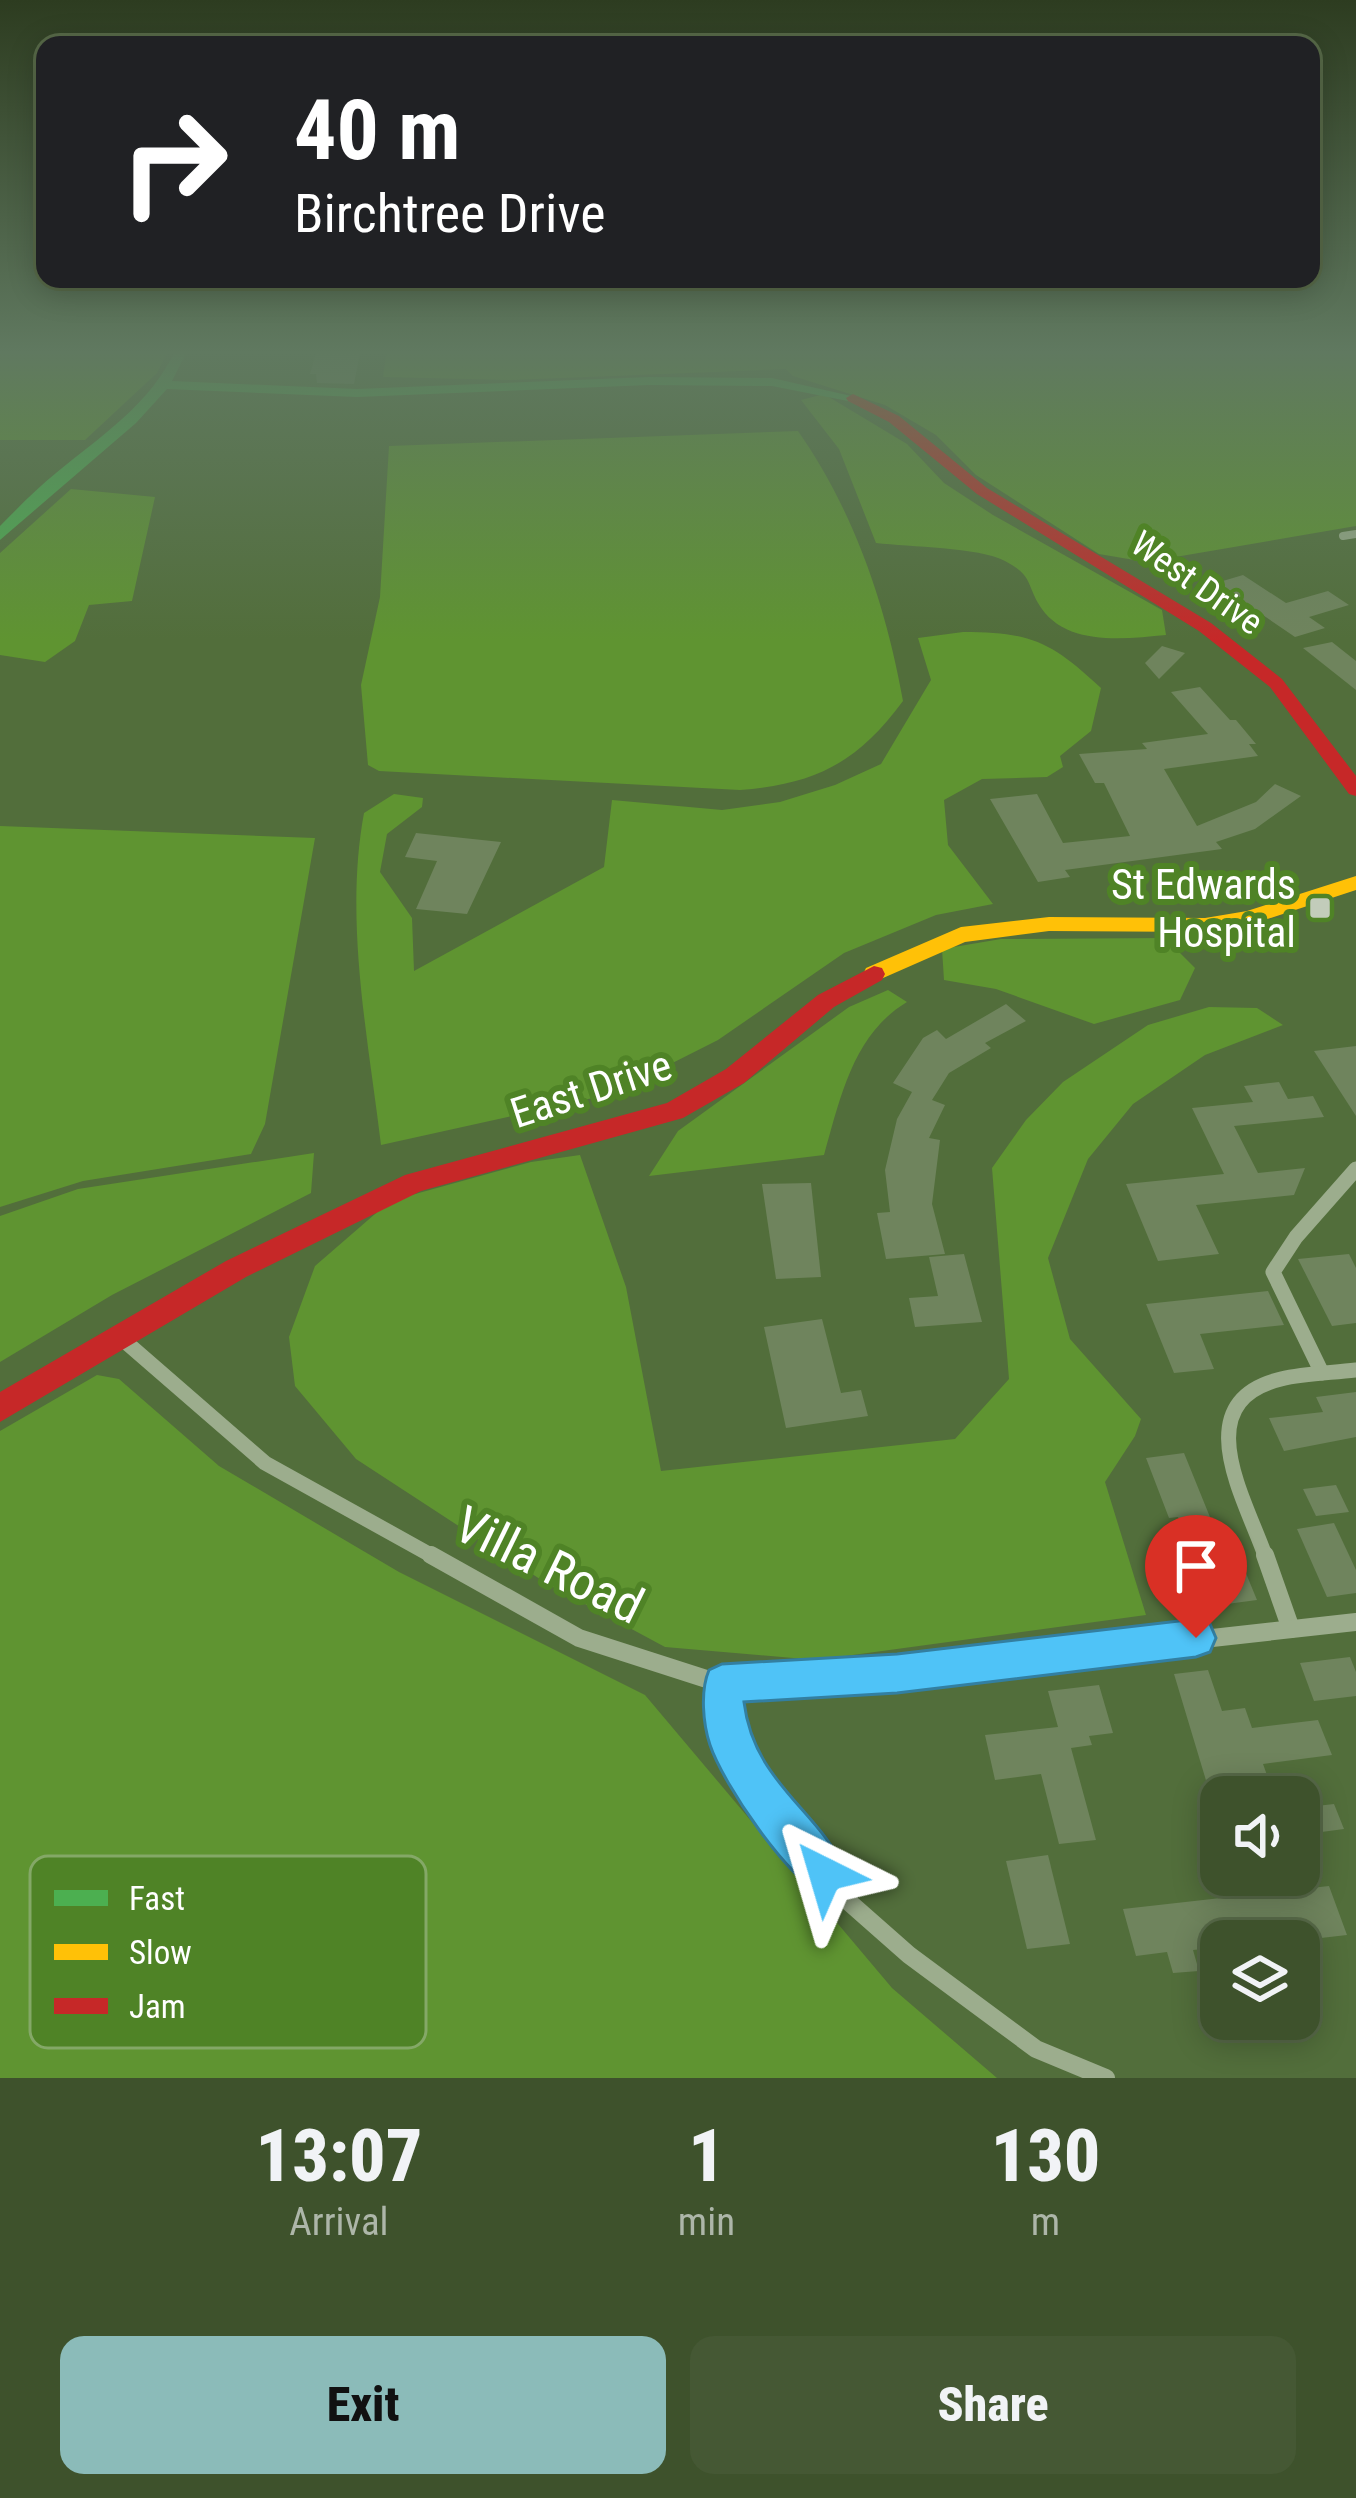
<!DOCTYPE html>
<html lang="en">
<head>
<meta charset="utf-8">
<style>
	:root { --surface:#3e522c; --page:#455834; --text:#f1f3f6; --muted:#adb6a9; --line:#576948; --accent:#8bbbb9 }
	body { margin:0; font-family:"Roboto Condensed",sans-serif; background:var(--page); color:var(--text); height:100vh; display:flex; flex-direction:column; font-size:45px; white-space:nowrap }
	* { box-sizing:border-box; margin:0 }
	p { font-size:39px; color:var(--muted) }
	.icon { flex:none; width:66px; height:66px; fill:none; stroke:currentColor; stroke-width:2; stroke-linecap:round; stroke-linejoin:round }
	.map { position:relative; height:2078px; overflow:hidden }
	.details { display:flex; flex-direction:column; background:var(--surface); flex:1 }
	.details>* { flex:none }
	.hud { position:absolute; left:36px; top:36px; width:1284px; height:252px; border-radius:24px; box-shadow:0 6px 30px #0003,0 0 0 3px var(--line); background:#202124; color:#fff; overflow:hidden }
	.fabs { position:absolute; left:1200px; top:1776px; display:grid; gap:24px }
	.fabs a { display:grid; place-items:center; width:120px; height:120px; border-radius:24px; background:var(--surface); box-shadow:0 6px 30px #0003,0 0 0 3px var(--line); font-size:60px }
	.pin { position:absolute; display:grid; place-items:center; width:102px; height:102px; color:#fff; margin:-123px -51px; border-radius:50% 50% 50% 0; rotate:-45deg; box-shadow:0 0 12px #0007 }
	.pin .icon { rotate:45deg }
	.me { position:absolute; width:132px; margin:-66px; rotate:320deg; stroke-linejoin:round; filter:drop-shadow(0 0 9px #0008) }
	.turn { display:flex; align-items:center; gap:42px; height:252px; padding:0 60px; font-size:54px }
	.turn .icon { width:156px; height:156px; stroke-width:2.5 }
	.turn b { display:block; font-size:84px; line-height:102px }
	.eta { display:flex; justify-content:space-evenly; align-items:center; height:204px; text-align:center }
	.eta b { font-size:72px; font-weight:800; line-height:84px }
	.cta { display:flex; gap:24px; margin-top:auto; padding:24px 60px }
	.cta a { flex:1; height:138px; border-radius:24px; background:var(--accent); color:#111; font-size:48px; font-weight:800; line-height:138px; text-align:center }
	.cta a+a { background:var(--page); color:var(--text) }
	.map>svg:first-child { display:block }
	.green { fill:#5f9431 }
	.building { fill:#6f845d }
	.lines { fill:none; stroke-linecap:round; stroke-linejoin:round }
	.street-far2 { stroke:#9cad8d; stroke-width:8 }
	.street-far1 { stroke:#9cad8d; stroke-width:15 }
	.street { stroke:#9cad8d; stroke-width:18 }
	.fast { fill:#4caf50; fill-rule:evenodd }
	.slow { fill:#ffc107; fill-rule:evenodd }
	.jam { fill:#c62828; fill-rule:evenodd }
	.route { fill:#4fc3f7; stroke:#337fa1; stroke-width:3 }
	.poi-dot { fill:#c2ccba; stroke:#4f8326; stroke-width:4.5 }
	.labels { text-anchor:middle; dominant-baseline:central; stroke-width:12; stroke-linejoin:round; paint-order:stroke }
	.far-street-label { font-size:36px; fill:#fff; stroke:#4f8326 }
	.poi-label { font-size:42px; fill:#fff; stroke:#4f8326; text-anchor:end }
	.street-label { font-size:42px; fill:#fff; stroke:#4f8326 }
	.near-street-label { font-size:51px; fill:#fff; stroke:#4f8326 }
	.key { fill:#4f8326; stroke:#84a867; stroke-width:3 }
	.key-label { font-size:33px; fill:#fff }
</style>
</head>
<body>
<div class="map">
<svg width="1356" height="2078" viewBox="0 0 1356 2078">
	<rect width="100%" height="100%" fill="#526e3b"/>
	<!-- green -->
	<g class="green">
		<path d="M0 349H169L157 373 85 440H0Z"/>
		<path d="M387 349H1356V526L1146 562 1099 554 976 475 936 435 885 405 793 376 786 369 511 380 383 377Z"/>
		<path d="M824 394 907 444 944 483 993 515 1162 610 1166 635C1123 639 1063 647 1038 603 1026 580 1031 575 1005 561 978 547 910 547 876 543L839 449 801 400Z"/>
		<path d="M798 431C854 511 886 605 903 701 857 763 816 784 740 790L379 771 368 765 361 685 380 597 389 446Z"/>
		<path d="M71 489 155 497 132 601 89 605 75 641 45 662 0 655V553Z"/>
		<path d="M963 632C1032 632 1051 642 1101 688L1091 731 1060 756 1063 767 1047 777 982 779 944 800 948 845 993 904 936 915 844 953 718 1040 611 1094 381 1145C368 1037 344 920 364 813L394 794 423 798 422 807 387 834 380 872 412 918 414 971 604 867 612 800 722 810 780 802 835 785 881 764 931 680 918 638Z"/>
		<path d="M0 826 315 838 265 1124 251 1154 83 1181 0 1207Z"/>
		<path d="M1165 938 1195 968 1180 1000 1094 1024 996 989 944 980 942 949 1001 939Z"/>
		<path d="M888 990 907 1002C853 1034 840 1099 824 1155L649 1176 678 1131 849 1007Z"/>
		<path d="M1209 1007 1257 1008 1283 1025 1205 1055 1133 1104 1088 1159 1048 1258 1070 1339 1141 1419 1135 1436 1105 1482 1146 1615 816 1660 665 1647 546 1583 356 1459 295 1386 289 1337 315 1266 390 1201 531 1162 580 1155 626 1287 661 1471 955 1439 1009 1379 992 1168 1026 1120 1063 1082 1148 1025Z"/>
		<path d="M314 1153 311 1193 112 1295 0 1362V1216L78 1189Z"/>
		<path d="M97 1375 119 1379 219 1466 399 1572 645 1695 892 1988 997 2078H0V1431Z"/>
	</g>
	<!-- building -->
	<g class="building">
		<path d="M317 349 360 353 354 384 317 383 316 374H310Z"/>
		<path d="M1243 575 1286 603 1328 591 1349 605 1309 617 1325 628 1295 637 1216 583Z"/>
		<path d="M1332 642 1356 661V690L1303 648Z"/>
		<path d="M1162 646 1185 653 1159 679 1145 663Z"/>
		<path d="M1200 687 1230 720H1236L1256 744H1249L1258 756 1164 769 1197 826 1256 802 1275 784 1301 796 1255 829 1216 842 1222 849 1065 870 1070 877 1038 882 990 799 1037 794 1063 843 1130 836 1104 783H1095L1079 754 1147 749 1142 743 1208 734 1171 692Z"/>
		<path d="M416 833 501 842 467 914 416 909 437 861 405 857Z"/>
		<path d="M1006 1004 1026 1021 985 1043 991 1048 949 1073 932 1100 945 1105 929 1138 940 1140 932 1204 945 1254 886 1259 877 1213 890 1212 885 1170 897 1119 912 1092 893 1083 923 1038 937 1030 946 1039Z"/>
		<path d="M1356 1046V1116L1314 1051Z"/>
		<path d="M1279 1082 1288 1099 1313 1096 1324 1117 1234 1126 1258 1173 1305 1168 1294 1195 1196 1205 1219 1254 1158 1261 1126 1184 1224 1174 1192 1108 1253 1102 1244 1086Z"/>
		<path d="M811 1183 821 1277 776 1279 762 1184Z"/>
		<path d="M964 1254 982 1322 915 1327 909 1298 938 1296 929 1257Z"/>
		<path d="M1349 1254 1356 1268V1323L1332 1326 1298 1259Z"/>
		<path d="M1268 1291 1284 1325 1200 1334 1214 1369 1174 1373 1146 1304Z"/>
		<path d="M822 1319 841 1393 861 1390 868 1416 786 1428 764 1327Z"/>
		<path d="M1356 1392V1437L1284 1451 1269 1418 1323 1412 1316 1397Z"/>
		<path d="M1184 1453 1214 1527 1226 1525 1257 1600 1212 1606 1178 1517 1169 1518 1146 1458Z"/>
		<path d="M1336 1485 1349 1512 1316 1516 1303 1489Z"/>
		<path d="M1334 1523 1356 1570V1593L1327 1597 1297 1529Z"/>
		<path d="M1350 1657 1356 1672V1696L1314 1701 1300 1663Z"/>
		<path d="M1208 1670 1222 1711 1245 1708 1252 1728 1318 1720 1332 1755 1263 1764 1275 1797H1211L1174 1674Z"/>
		<path d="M1099 1685 1113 1733 1089 1736 1092 1745 1071 1748 1096 1840 1059 1844 1041 1774 995 1780 985 1735 1058 1727 1048 1691Z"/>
		<path d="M1334 1804 1344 1829 1299 1835V1808Z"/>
		<path d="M1048 1855 1070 1944 1027 1949 1006 1861Z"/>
		<path d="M1329 1886 1347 1935 1295 1941H1221V1947L1193 1950 1199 1971 1173 1973 1167 1952 1136 1956 1123 1909Z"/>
	</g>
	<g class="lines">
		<!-- street-far2 -->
		<path class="street-far2" d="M1343 536 1356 534"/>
		<!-- street-far1 -->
		<g class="street-far1">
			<path d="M120 1337 265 1463 436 1558"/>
			<path d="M1322 1373 1273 1272 1296 1237 1356 1169"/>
			<path d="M1266 1558C1245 1498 1186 1402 1281 1379 1305 1373 1332 1373 1356 1370"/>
		</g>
		<!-- street -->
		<g class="street">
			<path d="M431 1555 579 1638 722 1684 729 1741 777 1817 850 1903 909 1955 1036 2049 1106 2078"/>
			<path d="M1265 1555 1291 1629"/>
			<path d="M722 1684 897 1673 1356 1622"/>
		</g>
		<!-- fast -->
		<path class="fast" d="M176 349H188L172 381 357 389 649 377 772 378 860 398 853 402 772 386 649 385 357 397 167 389 136 423 0 540V526C18 508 36 489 56 473 102 435 150 405 176 349Z"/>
		<!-- slow -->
		<path class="slow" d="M1356 876V890L1249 925 1205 932 1049 931 965 942 874 982 863 974 866 968 961 927 1049 917 1205 918 1247 911Z"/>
		<!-- jam -->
		<g class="jam">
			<path d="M853 394 899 416 987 488 1211 623 1282 679 1356 776V796L1349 794 1270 687 1199 631 977 494 889 422 848 401 846 398Z"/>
			<path d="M874 966 882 968 885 974 882 980 834 1007 744 1083 683 1118 421 1191 246 1277 0 1422V1392L226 1261 405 1175 667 1103 726 1069 818 995Z"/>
		</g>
	</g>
	<!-- sky -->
	<linearGradient id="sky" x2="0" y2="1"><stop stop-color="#2d3c20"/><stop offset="0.55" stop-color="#607960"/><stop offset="1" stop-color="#607960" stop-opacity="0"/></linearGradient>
	<rect width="1356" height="640" fill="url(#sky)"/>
	<!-- route -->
	<path class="route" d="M1196 1619 1210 1624 1216 1638 1210 1652 1196 1657 897 1693 744 1702C754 1784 820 1810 847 1874L840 1889 825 1896C789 1881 723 1784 710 1745 703 1724 700 1691 709 1670L722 1664 897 1654Z"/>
	<!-- markers -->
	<rect class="poi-dot" x="1308" y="896" width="24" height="24" rx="6"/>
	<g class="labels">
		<!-- far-street labels -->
		<g class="far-street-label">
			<text transform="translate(1197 583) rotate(35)">West Drive</text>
		</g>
		<!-- poi labels -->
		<g class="poi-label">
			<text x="1296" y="884">St Edwards<tspan x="1296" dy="48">Hospital</tspan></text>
		</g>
		<!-- street labels -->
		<g class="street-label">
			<text transform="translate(591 1089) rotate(-18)">East Drive</text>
		</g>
		<!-- near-street labels -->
		<g class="near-street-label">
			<text transform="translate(549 1565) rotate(26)">Villa Road</text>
		</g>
	</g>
	<!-- legend -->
	<rect x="30" y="1856" width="396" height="192" rx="18" class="key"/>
	<rect x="54" y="1890" width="54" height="16" fill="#4caf50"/>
	<rect x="54" y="1944" width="54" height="16" fill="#ffc107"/>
	<rect x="54" y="1998" width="54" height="16" fill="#c62828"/>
	<g class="key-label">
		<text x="129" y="1910">Fast</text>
		<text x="129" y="1964">Slow</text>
		<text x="129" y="2018">Jam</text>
	</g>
</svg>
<div class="fabs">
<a><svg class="icon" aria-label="sound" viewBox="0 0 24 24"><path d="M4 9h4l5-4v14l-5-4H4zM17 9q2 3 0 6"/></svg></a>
<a><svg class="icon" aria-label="layers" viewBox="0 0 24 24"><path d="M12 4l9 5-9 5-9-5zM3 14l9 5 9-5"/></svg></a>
</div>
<div class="pin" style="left:1196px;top:1638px;background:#d93025"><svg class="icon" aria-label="arrive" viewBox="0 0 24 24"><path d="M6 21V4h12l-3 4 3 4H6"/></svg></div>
<svg class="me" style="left:825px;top:1874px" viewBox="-20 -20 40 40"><path d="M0-17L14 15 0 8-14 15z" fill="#4fc3f7" stroke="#fff" stroke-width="4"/></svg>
<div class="hud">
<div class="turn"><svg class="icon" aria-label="right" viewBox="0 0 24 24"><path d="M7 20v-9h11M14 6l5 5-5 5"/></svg><div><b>40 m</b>Birchtree Drive</div></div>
</div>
</div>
<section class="details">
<div class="eta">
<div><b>13:07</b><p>Arrival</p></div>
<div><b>1</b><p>min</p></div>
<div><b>130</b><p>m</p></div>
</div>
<div class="cta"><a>Exit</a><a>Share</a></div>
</section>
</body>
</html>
